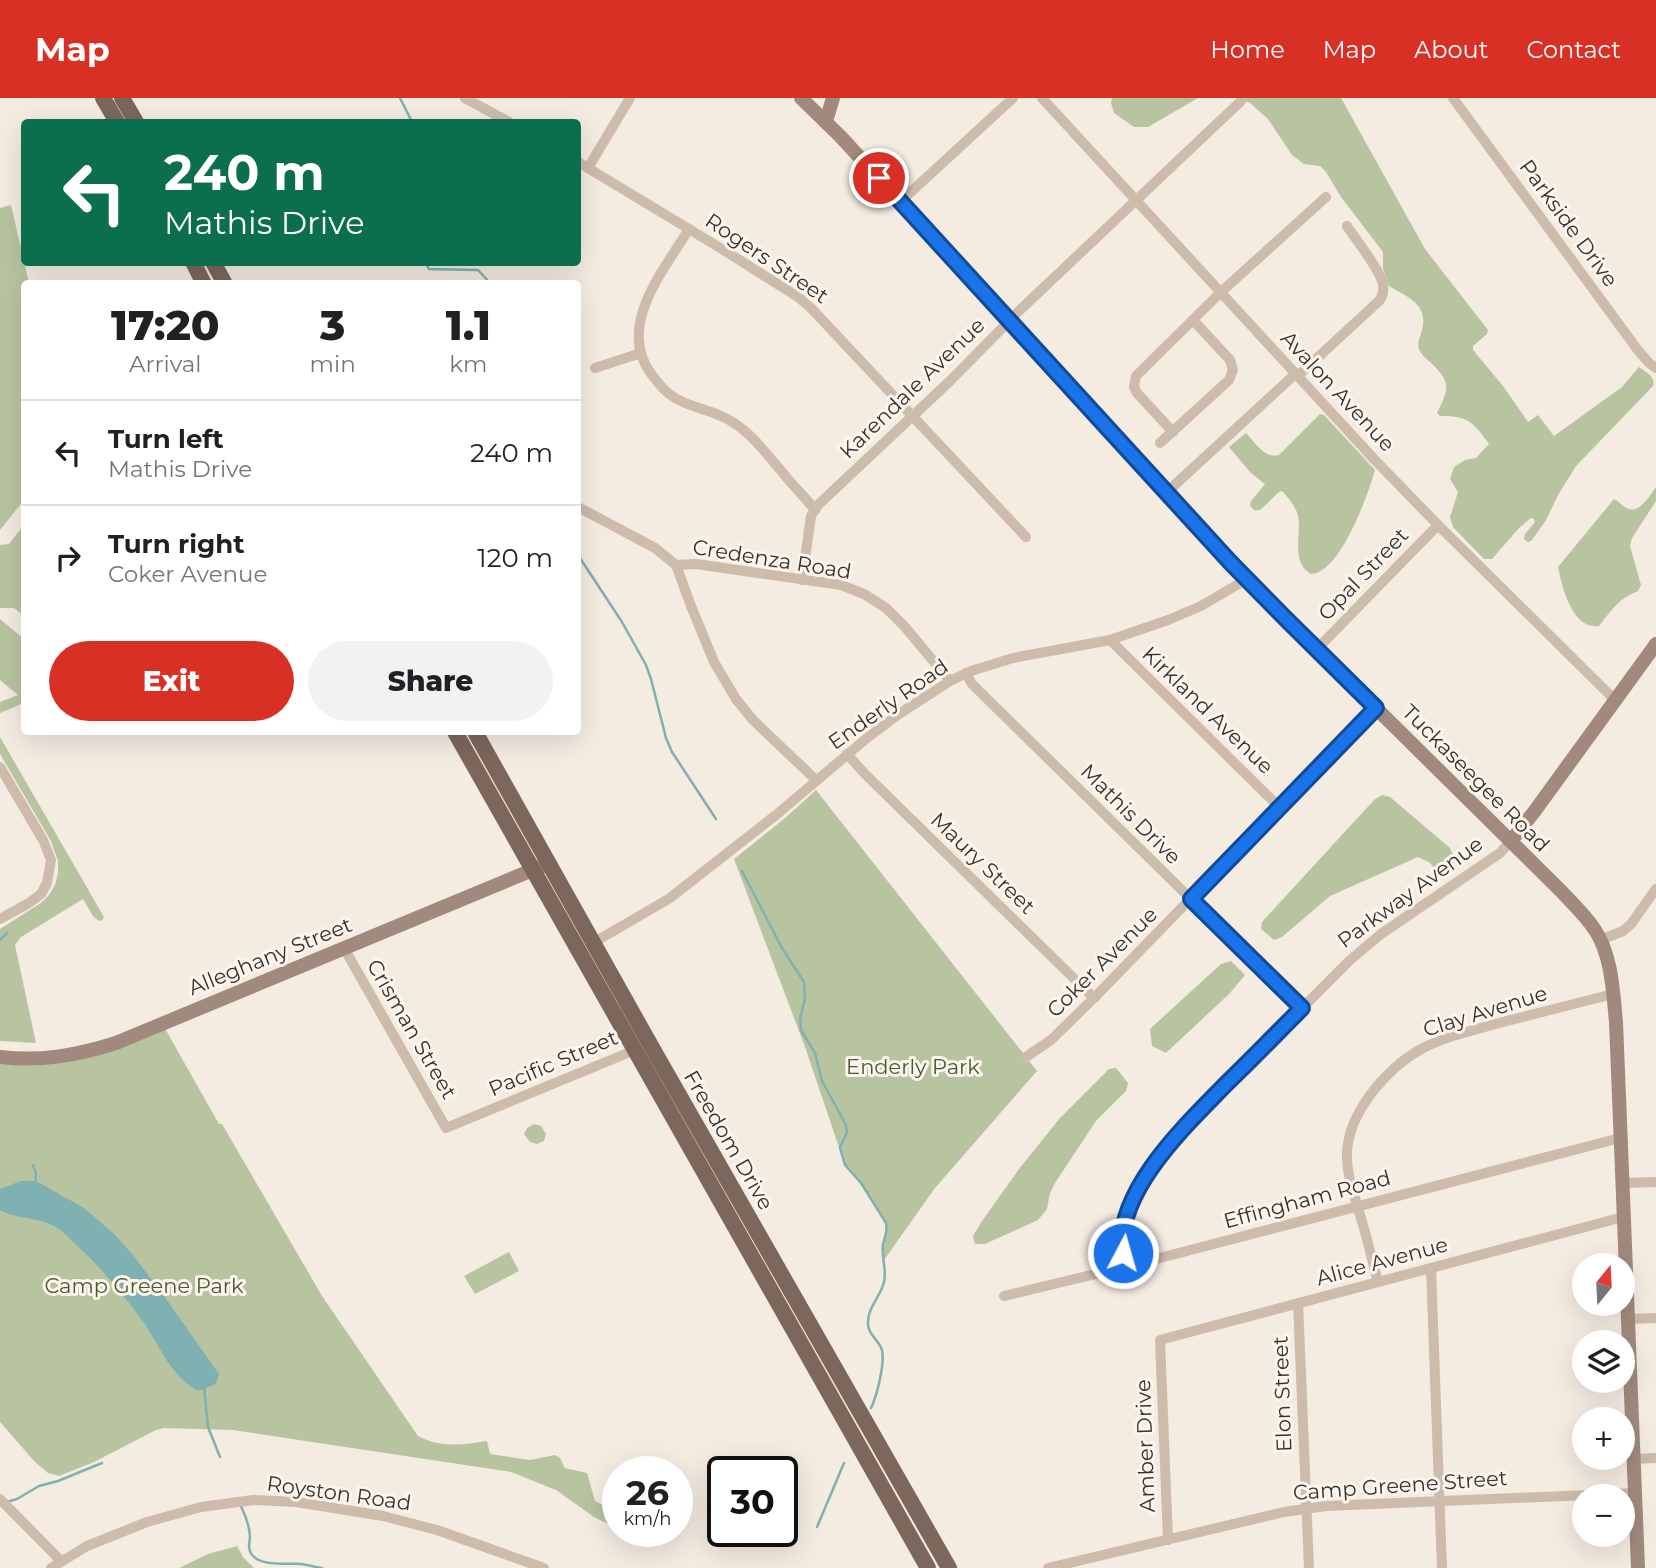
<!DOCTYPE html>
<html lang="en">
<head>
<meta charset="utf-8">
<style>
	:root { --surface:#fff; --page:#f2f2f2; --text:#202124; --muted:#757577; --line:#e0e0e0; --accent:#d93025 }
	body { margin:0; font-family:Montserrat,sans-serif; background:var(--page); color:var(--text); height:100vh; display:flex; flex-direction:column; font-size:26px; white-space:nowrap }
	* { box-sizing:border-box; margin:0 }
	p { font-size:23px; color:var(--muted) }
	.icon { flex:none; width:38px; height:38px; fill:none; stroke:currentColor; stroke-width:2; stroke-linecap:round; stroke-linejoin:round }
	.map { position:relative; flex:1; overflow:hidden }
	.side { position:absolute; left:21px; top:182px; width:560px; height:455px; display:flex; flex-direction:column; background:var(--surface); border-radius:7px; box-shadow:0 7px 28px #0002 }
	.side>* { flex:none }
	.guide { position:absolute; left:21px; top:21px; width:560px; height:147px; border-radius:7px; box-shadow:0 7px 28px #0002; background:#0b6e4f; color:#fff; overflow:hidden }
	.needle { width:46px; rotate:18deg }
	.fabs { position:absolute; left:1572px; top:1155px; display:grid; gap:14px }
	.fabs a { display:grid; place-items:center; width:63px; height:63px; border-radius:50%; background:var(--surface); box-shadow:0 7px 28px #0002; font-size:35px }
	.speed { position:absolute; left:602px; top:1358px; display:flex; gap:14px; font-size:35px; font-weight:700; text-align:center }
	.speed>* { display:grid; place-content:center; width:91px; height:91px; border-radius:50%; background:var(--surface); box-shadow:0 7px 28px #0002; line-height:1 }
	.speed small { font-size:18px; font-weight:400 }
	.speed .limit { border:4px solid #111; border-radius:10px; background:#fff; color:#111 }
	.pin { position:absolute; display:grid; place-items:center; width:60px; height:60px; color:#fff; margin:-30px; border:4px solid #fff; border-radius:50%; box-shadow:0 2px 7px #0007 }
	.me { position:absolute; width:77px; margin:-38px; rotate:6deg; stroke-linejoin:round; filter:drop-shadow(0 0 5px #0008) }
	.turn { display:flex; align-items:center; gap:24px; height:147px; padding:0 28px; font-size:32px }
	.turn .icon { width:91px; height:91px; stroke-width:2.5 }
	.turn b { display:block; font-size:49px; line-height:60px }
	.eta { display:flex; justify-content:space-evenly; align-items:center; height:119px; text-align:center }
	.eta b { font-size:42px; font-weight:800; line-height:49px }
	.button { display:flex; gap:14px; margin-top:auto; padding:14px 28px }
	.button a { flex:1; height:80px; border-radius:42px; background:var(--accent); color:#fff; font-size:28px; font-weight:800; line-height:80px; text-align:center }
	.button a+a { background:var(--page); color:var(--text) }
	ul { padding:0; list-style:none }
	li { display:flex; align-items:center; gap:21px; height:105px; padding:0 28px; border-top:2px solid var(--line) }
	li div { flex:1 }
	li b { display:block; font-size:26px }
	li em { font-style:normal }
	header { display:flex; align-items:center; gap:42px; box-sizing:border-box; height:98px; padding:0 35px; background:var(--accent); color:#fff }
	header strong { font-size:33px }
	nav { display:flex; gap:38px; margin-inline-start:auto; font-size:24px }
	.map>svg:first-child { display:block }
	.green { fill:#b8c4a0 }
	.water { fill:#7fb0b2 }
	.lines { fill:none; stroke-linecap:round; stroke-linejoin:round }
	.stream { stroke:#7fb0b2; stroke-width:2.5 }
	.street { stroke:#cdbbac; stroke-width:10 }
	.secondary { stroke:#a18a7d; stroke-width:14 }
	.primary { stroke:#7d675c; stroke-width:16 }
	.route-casing { stroke:#114b97; stroke-width:18 }
	.route { stroke:#1a73e8; stroke-width:12 }
	.labels { text-anchor:middle; dominant-baseline:central; stroke-width:6; stroke-linejoin:round; paint-order:stroke }
	.street-label { font-size:21px; fill:#3b302b; stroke:#fbf5ee }
	.park-label { font-size:21px; fill:#4a5a2e; stroke:#fbf5ee }
</style>
</head>
<body>
<header>
<strong>Map</strong>
<nav><a>Home</a><a>Map</a><a>About</a><a>Contact</a></nav>
</header>
<div class="map">
<svg width="1656" height="1470" viewBox="0 0 1656 1470">
	<rect width="100%" height="100%" fill="#f4ebe1"/>
	<!-- green -->
	<g class="green">
		<path d="M1112 0H1198L1148 29H1134L1114 15 1111 5Z"/>
		<path d="M1238 0H1341L1425 151 1488 232 1487 236 1473 248V252L1503 288 1528 324 1538 317 1554 338 1622 289 1639 269C1646 274 1656 279 1653 288L1576 368 1558 397 1546 422 1532 442 1528 444 1524 441 1525 436 1535 424 1534 421 1531 420 1519 430 1492 461H1484L1453 429 1450 419 1458 394 1450 381 1454 369 1465 362 1476 360 1489 346C1474 325 1468 317 1440 318L1437 315C1450 289 1451 284 1429 263 1425 260 1421 256 1419 251 1417 246 1419 241 1421 236 1430 206 1410 201 1389 188L1383 171V154L1341 99 1326 74 1320 68 1304 66 1292 57 1268 21 1250 5Z"/>
		<path d="M11 107 29 185 24 186V402L0 432V110Z"/>
		<path d="M1320 316 1324 317 1375 372C1368 397 1340 475 1311 476 1290 463 1302 437 1298 417 1295 408 1289 400 1282 393L1279 394 1260 412C1254 413 1253 412 1250 407L1251 403 1265 386 1250 374 1229 349 1246 335C1255 344 1264 361 1279 357Z"/>
		<path d="M1656 389V403L1632 440 1630 448 1641 487 1638 493C1620 499 1610 514 1599 528 1572 532 1562 489 1558 469L1614 401C1619 403 1624 410 1629 411 1640 415 1651 396 1656 389Z"/>
		<path d="M24 427V518L14 510H0V447L9 446Z"/>
		<path d="M0 521 24 541V605L0 615V604L18 597 0 582Z"/>
		<path d="M0 639 104 819 102 822 99 823 93 818 83 801 21 839 15 847 36 945 0 943V831L41 805 49 797 55 787 58 775V763L51 743 0 656Z"/>
		<path d="M816 692 1037 973 935 1090 884 1162 883 1148 887 1132 886 1125 861 1085 845 1067 805 949 734 761 784 721Z"/>
		<path d="M1382 697 1390 699 1450 750 1453 757 1452 766 1443 773H1437L1429 764 1418 759 1330 798 1282 839 1274 842 1261 831 1262 824 1374 702Z"/>
		<path d="M1231 863 1245 877 1230 895 1166 955 1152 948 1150 931 1221 866Z"/>
		<path d="M163 927 219 1026H222L322 1198 418 1338C440 1350 463 1347 487 1343L490 1356 530 1362 555 1357 560 1360 565 1370 587 1375 595 1403 618 1415V1431L594 1419 556 1392 511 1374 233 1332 164 1330 156 1332 94 1364 59 1378 48 1375 35 1364 0 1324V960L42 962Z"/>
		<path d="M1116 970 1128 985 1126 993 1096 1023 1055 1085 1050 1095 1047 1111 1038 1122 985 1146H975L973 1138 982 1123 1019 1071 1060 1020 1109 971Z"/>
		<path d="M534 1026 541 1028 546 1036 544 1043 537 1046 530 1044 524 1036 527 1030Z"/>
		<path d="M509 1154 519 1173 475 1196 464 1178Z"/>
		<path d="M237 1448 243 1459 254 1470H179L208 1456Z"/>
	</g>
	<!-- water -->
	<path class="water" d="M21 1083H36L84 1110 114 1136 133 1157 164 1198 219 1276 216 1286 198 1293C170 1278 159 1246 142 1222 121 1194 99 1167 73 1144 68 1139 63 1133 57 1130 40 1118 17 1122 0 1112V1091Z"/>
	<g class="lines">
		<!-- stream -->
		<g class="stream">
			<path d="M400 0 412 24"/>
			<path d="M425 164 429 171 478 172 491 186"/>
			<path d="M578 457 622 524 646 567 651 581 666 640 672 654 716 721"/>
			<path d="M742 773 782 850 804 884 805 901 800 920 801 932 815 955 822 983 846 1027 847 1034 840 1050 845 1067 861 1085 886 1125C888 1133 885 1138 883 1146 881 1158 887 1172 884 1184 881 1198 868 1209 868 1224 867 1236 879 1242 882 1252 885 1265 877 1298 871 1310"/>
			<path d="M0 842 7 835"/>
			<path d="M33 1067 36 1075 35 1087"/>
			<path d="M204 1289 208 1329 220 1359"/>
			<path d="M7 1404 17 1401 39 1388 58 1383 102 1365"/>
			<path d="M240 1406C245 1417 249 1426 250 1438 250 1441 249 1445 249 1449 251 1470 285 1465 301 1466 308 1467 315 1469 322 1470"/>
			<path d="M817 1429 844 1365"/>
		</g>
		<!-- street -->
		<g class="street">
			<path d="M465 0 509 24"/>
			<path d="M1042 0 1373 360 1438 427 1615 602"/>
			<path d="M1453 0 1637 251 1649 265 1656 270"/>
			<path d="M578 64 722 151 798 199 811 210 1026 439"/>
			<path d="M588 70 630 0"/>
			<path d="M900 104 1013 0"/>
			<path d="M689 131C664 172 615 229 652 277 659 286 665 294 675 300 693 311 716 312 734 325 753 337 768 358 783 375 793 388 805 399 815 412"/>
			<path d="M595 270 641 255"/>
			<path d="M1173 334 1137 295 1134 289 1136 278 1221 194 1326 99"/>
			<path d="M1160 345 1229 282 1233 272 1230 262 1193 222"/>
			<path d="M1167 394 1292 279 1302 274 1380 202C1383 197 1384 192 1383 186 1379 170 1356 142 1347 128"/>
			<path d="M578 409 655 450 676 467 691 508 714 564 736 601 753 622 816 682"/>
			<path d="M676 467 696 466 841 487 864 496 886 510 905 529 950 583"/>
			<path d="M802 482 811 418 819 406 950 283 1020 212 1241 3"/>
			<path d="M1110 542 1279 709"/>
			<path d="M1316 552 1438 427"/>
			<path d="M966 575 972 586 1302 910"/>
			<path d="M847 656 865 676 1094 900"/>
			<path d="M0 669 43 742 51 762 47 785 41 796 29 805 0 821"/>
			<path d="M1600 842 1623 833 1631 826 1656 791"/>
			<path d="M593 845 670 800 776 717 867 640 899 616 950 583 971 573 1013 560 1110 542 1168 522 1201 508 1247 481"/>
			<path d="M344 850 446 1030 635 952"/>
			<path d="M1026 959 1051 942 1094 900 1376 610"/>
			<path d="M1622 1085 1656 1084"/>
			<path d="M1129 1168C1125 1160 1121 1152 1121 1142 1120 1112 1160 1056 1179 1034L1349 863 1381 836 1500 755 1511 743"/>
			<path d="M1431 1170 1442 1470"/>
			<path d="M1378 1184C1372 1162 1367 1139 1360 1117 1354 1096 1346 1076 1347 1054 1349 1013 1388 969 1423 950 1447 938 1474 932 1499 925 1537 915 1575 906 1613 896"/>
			<path d="M1004 1198 1129 1168 1620 1040"/>
			<path d="M1298 1205 1309 1470"/>
			<path d="M1628 1221 1656 1220"/>
			<path d="M1634 1361 1656 1360"/>
			<path d="M0 1401 61 1463"/>
			<path d="M1168 1442 1160 1242 1623 1119"/>
			<path d="M51 1470 87 1448 147 1424 201 1409 253 1402 296 1404 383 1418 437 1432 544 1470"/>
			<path d="M1048 1470 1284 1414 1326 1408 1635 1395"/>
		</g>
		<!-- secondary -->
		<g class="secondary">
			<path d="M801 0 841 39 1230 464 1296 531 1562 794C1573 806 1586 818 1595 832 1612 858 1613 894 1616 924L1638 1470"/>
			<path d="M826 23 833 0"/>
			<path d="M1511 743 1534 714 1656 546"/>
			<path d="M0 959C41 964 78 957 116 945L542 768"/>
		</g>
		<!-- primary -->
		<g class="primary">
			<path d="M103 0 117 24"/>
			<path d="M122 0 136 24"/>
			<path d="M193 164 204 186"/>
			<path d="M213 164 225 186"/>
			<path d="M455 634 928 1470"/>
			<path d="M475 634 655 955 949 1470"/>
		</g>
	</g>
	<g class="lines">
		<defs>
			<path id="route" d="M879 80 1230 464 1285 520 1376 610 1191 801 1302 910C1277 935 1252 961 1226 986 1187 1026 1114 1094 1123 1155"/>
		</defs>
		<!-- route casing -->
		<use href="#route" class="route-casing"/>
		<!-- route -->
		<use href="#route" class="route"/>
	</g>
	<g class="labels">
		<!-- street labels -->
		<g class="street-label">
			<text transform="translate(1569 125) rotate(54)">Parkside Drive</text>
			<text transform="translate(767 160) rotate(34)">Rogers Street</text>
			<text transform="translate(912 290) rotate(-44)">Karendale Avenue</text>
			<text transform="translate(1338 293) rotate(47)">Avalon Avenue</text>
			<text transform="translate(772 461) rotate(9)">Credenza Road</text>
			<text transform="translate(1363 476) rotate(-46)">Opal Street</text>
			<text transform="translate(888 606) rotate(-35)">Enderly Road</text>
			<text transform="translate(1208 612) rotate(44)">Kirkland Avenue</text>
			<text transform="translate(1476 680) rotate(45)">Tuckaseegee Road</text>
			<text transform="translate(1131 716) rotate(45)">Mathis Drive</text>
			<text transform="translate(983 765) rotate(44)">Maury Street</text>
			<text transform="translate(1410 794) rotate(-36)">Parkway Avenue</text>
			<text transform="translate(270 858) rotate(-22)">Alleghany Street</text>
			<text transform="translate(1102 864) rotate(-45)">Coker Avenue</text>
			<text transform="translate(1485 913) rotate(-17)">Clay Avenue</text>
			<text transform="translate(412 931) rotate(60)">Crisman Street</text>
			<text transform="translate(553 965) rotate(-23)">Pacific Street</text>
			<text transform="translate(729 1042) rotate(60)">Freedom Drive</text>
			<text transform="translate(1307 1101) rotate(-15)">Effingham Road</text>
			<text transform="translate(1382 1163) rotate(-15)">Alice Avenue</text>
			<text transform="translate(1282 1296) rotate(-92)">Elon Street</text>
			<text transform="translate(1145 1348) rotate(-92)">Amber Drive</text>
			<text transform="translate(1400 1387) rotate(-4)">Camp Greene Street</text>
			<text transform="translate(339 1395) rotate(8)">Royston Road</text>
		</g>
		<!-- park labels -->
		<g class="park-label">
			<text x="913" y="968">Enderly Park</text>
			<text x="144" y="1187">Camp Greene Park</text>
		</g>
	</g>
</svg>
<div class="fabs">
<a><svg class="needle" viewBox="-14 -14 28 28"><path d="M0-13l5 13h-10z" fill="#e53935"/><path d="M0 13l5-13h-10z" fill="#757577"/></svg></a>
<a><svg class="icon" aria-label="layers" viewBox="0 0 24 24"><path d="M12 4l9 5-9 5-9-5zM3 14l9 5 9-5"/></svg></a>
<a>+</a>
<a>−</a>
</div>
<div class="speed"><div>26<small>km/h</small></div><div class="limit">30</div></div>
<div class="pin" style="left:879px;top:80px;background:#d93025"><svg class="icon" aria-label="arrive" viewBox="0 0 24 24"><path d="M6 21V4h12l-3 4 3 4H6"/></svg></div>
<svg class="me" style="left:1123px;top:1155px" viewBox="-20 -20 40 40"><circle r="17" fill="#1a73e8" stroke="#fff" stroke-width="3"/><path d="M0-11L8 9 0 5-8 9z" fill="#fff"/></svg>
<div class="guide">
<div class="turn"><svg class="icon" aria-label="left" viewBox="0 0 24 24"><path d="M17 20v-9H6M10 6l-5 5 5 5"/></svg><div><b>240 m</b>Mathis Drive</div></div>
</div>
<section class="side">
<div class="eta">
<div><b>17:20</b><p>Arrival</p></div>
<div><b>3</b><p>min</p></div>
<div><b>1.1</b><p>km</p></div>
</div>
<ul>
<li><svg class="icon" aria-label="left" viewBox="0 0 24 24"><path d="M17 20v-9H6M10 6l-5 5 5 5"/></svg><div><b>Turn left</b><p>Mathis Drive</p></div><em>240 m</em></li>
<li><svg class="icon" aria-label="right" viewBox="0 0 24 24"><path d="M7 20v-9h11M14 6l5 5-5 5"/></svg><div><b>Turn right</b><p>Coker Avenue</p></div><em>120 m</em></li>
</ul>
<div class="button"><a>Exit</a><a>Share</a></div>
</section>
</div>
</body>
</html>
